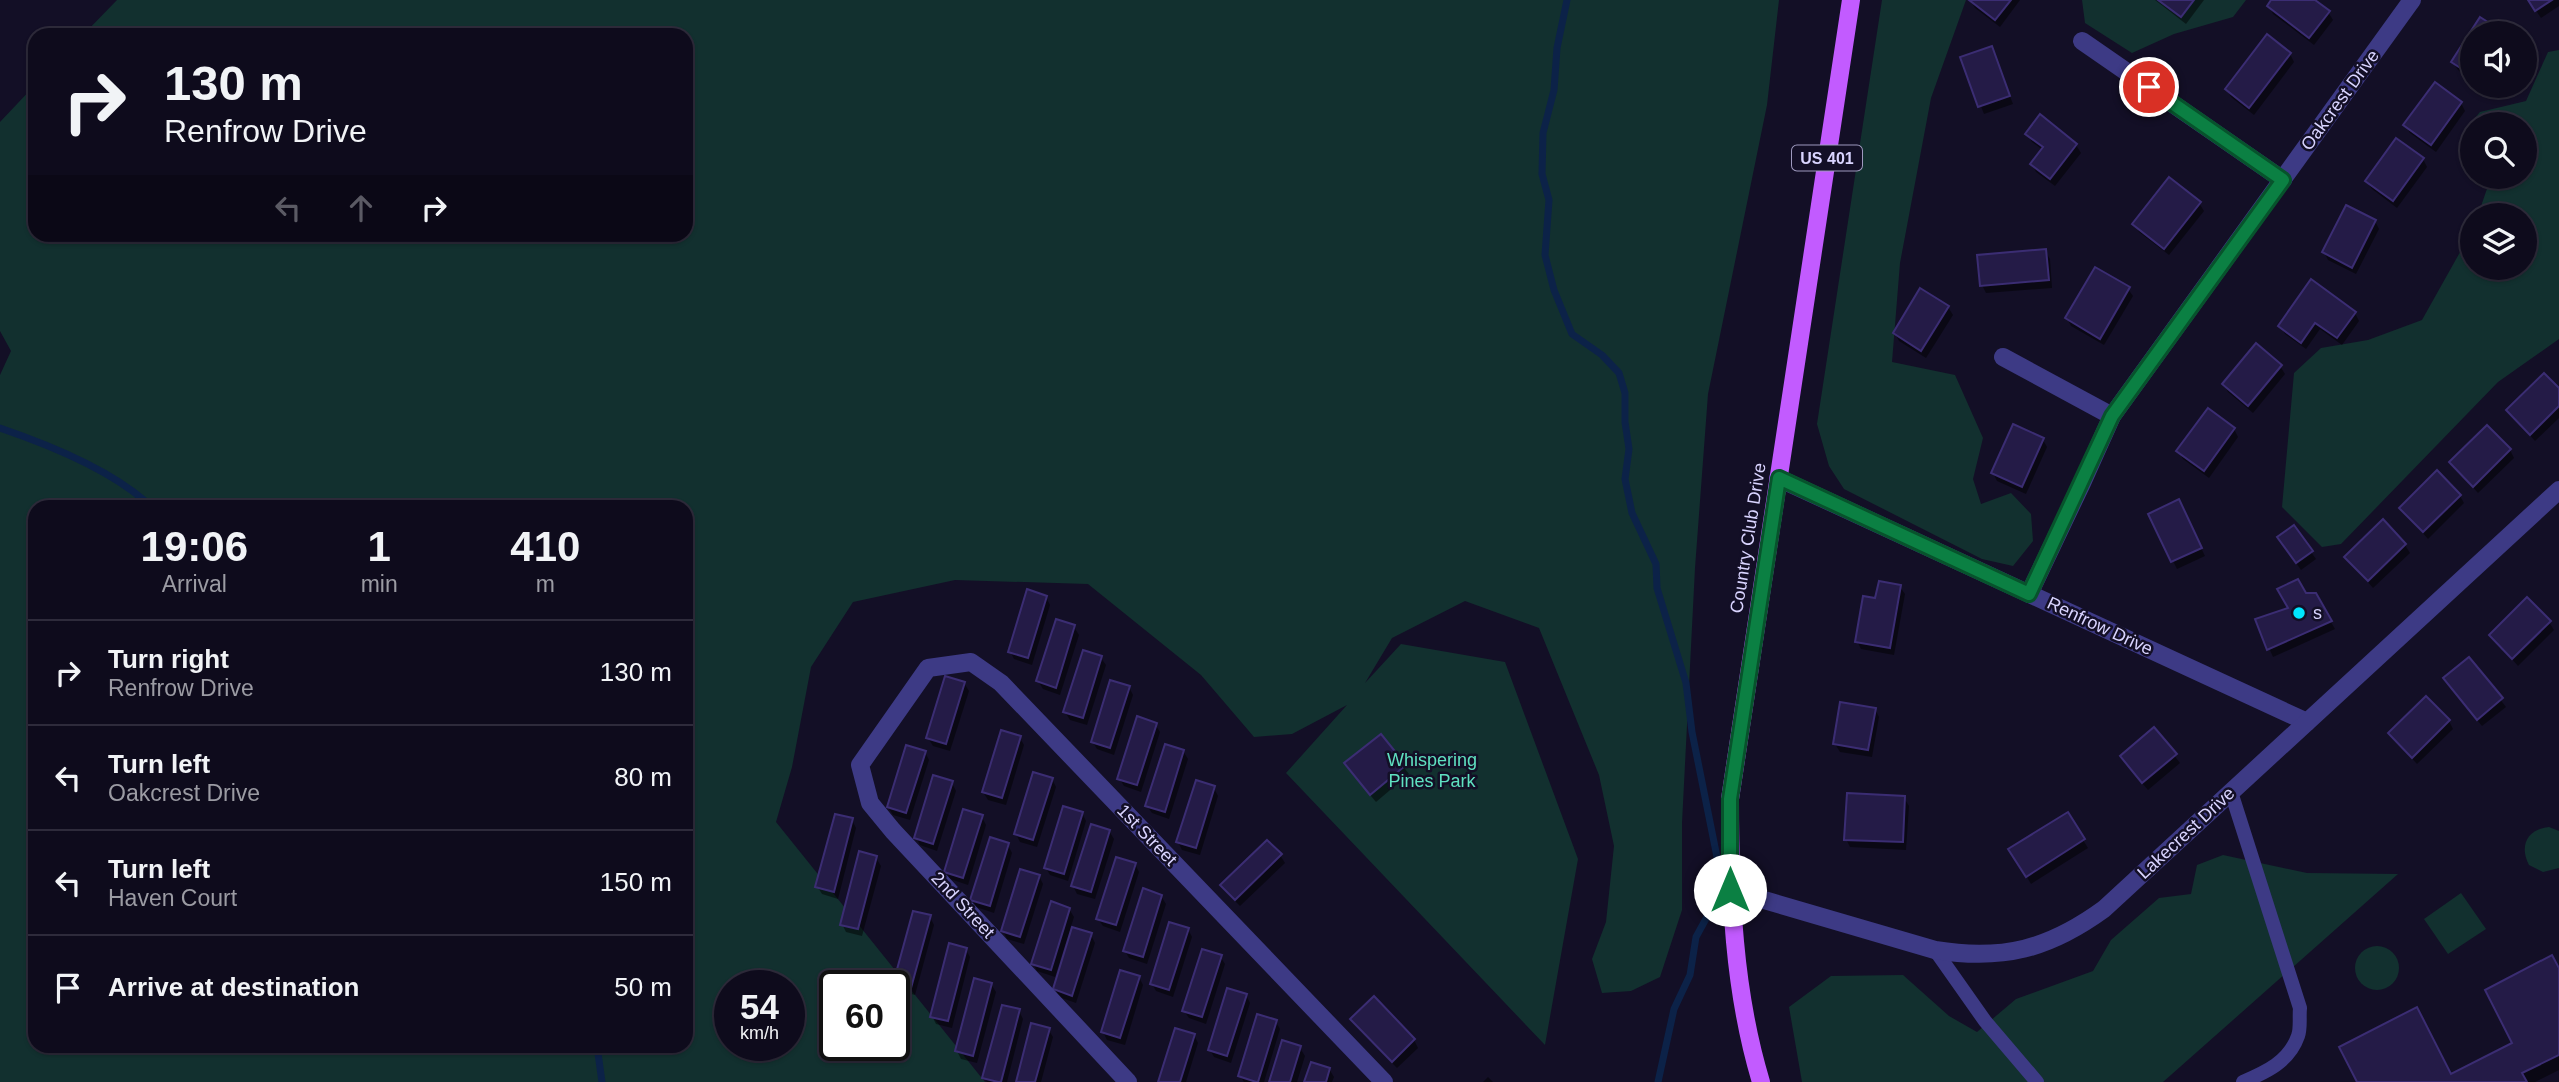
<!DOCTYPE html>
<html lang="en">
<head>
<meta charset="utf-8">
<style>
	:root { --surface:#0e0b1c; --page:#1c1929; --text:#f1f3f6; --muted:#9b9ba3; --line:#2e2b3b }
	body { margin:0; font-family:Arial,sans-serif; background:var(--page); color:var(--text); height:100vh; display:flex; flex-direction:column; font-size:26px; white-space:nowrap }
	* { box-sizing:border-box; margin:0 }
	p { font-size:23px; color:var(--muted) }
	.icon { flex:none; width:38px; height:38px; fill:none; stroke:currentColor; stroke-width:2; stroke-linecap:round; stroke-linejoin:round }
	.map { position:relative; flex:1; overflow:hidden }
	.panel { position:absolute; left:28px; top:500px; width:665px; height:553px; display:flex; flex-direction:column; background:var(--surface); border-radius:21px; box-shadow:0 2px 5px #0004,0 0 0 2px var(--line) }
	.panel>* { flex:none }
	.banner { position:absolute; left:28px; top:28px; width:665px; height:214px; border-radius:21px; box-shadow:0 2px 5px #0004,0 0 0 2px var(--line); background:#0e0b1c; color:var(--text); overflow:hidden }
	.controls { position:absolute; left:2460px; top:21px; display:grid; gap:14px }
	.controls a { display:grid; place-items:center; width:77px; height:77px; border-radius:50%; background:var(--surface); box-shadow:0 2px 5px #0004,0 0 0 2px var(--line); font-size:35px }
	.speed { position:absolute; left:714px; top:970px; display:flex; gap:14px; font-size:35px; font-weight:700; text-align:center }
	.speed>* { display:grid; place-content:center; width:91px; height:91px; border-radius:50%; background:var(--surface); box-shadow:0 2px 5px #0004,0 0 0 2px var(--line); line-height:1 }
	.speed small { font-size:18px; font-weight:400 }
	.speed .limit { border:4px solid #111; border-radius:10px; background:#fff; color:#111 }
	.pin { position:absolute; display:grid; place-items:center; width:60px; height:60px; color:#fff; margin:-30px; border:4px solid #fff; border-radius:50%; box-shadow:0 2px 7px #0007 }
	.me { position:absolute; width:77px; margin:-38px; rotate:0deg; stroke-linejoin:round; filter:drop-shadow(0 0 5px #0008) }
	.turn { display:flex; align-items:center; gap:24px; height:147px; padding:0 21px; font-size:32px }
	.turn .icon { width:91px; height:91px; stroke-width:2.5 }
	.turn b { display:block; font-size:49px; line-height:60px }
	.lanes { display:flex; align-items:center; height:66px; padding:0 21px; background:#0003; justify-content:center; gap:35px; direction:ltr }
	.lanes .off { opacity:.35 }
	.eta { display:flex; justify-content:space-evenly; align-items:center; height:119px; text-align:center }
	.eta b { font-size:42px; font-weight:800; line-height:49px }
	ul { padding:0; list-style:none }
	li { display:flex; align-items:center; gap:21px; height:105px; padding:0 21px; border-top:2px solid var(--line) }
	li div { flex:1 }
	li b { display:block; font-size:26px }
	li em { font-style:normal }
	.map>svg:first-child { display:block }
	.green { fill:#12302f; fill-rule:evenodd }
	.shadow { fill:#0007 }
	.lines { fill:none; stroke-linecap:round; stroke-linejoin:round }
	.stream { stroke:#0c2248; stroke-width:7 }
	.building { fill:#241b47; stroke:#3b2d73; stroke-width:2 }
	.service { stroke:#3d3a85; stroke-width:14 }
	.minor { stroke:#3d3a85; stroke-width:18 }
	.primary { stroke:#c25bff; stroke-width:18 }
	.route-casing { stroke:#07532c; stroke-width:18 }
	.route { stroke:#0b8043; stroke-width:12 }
	.poi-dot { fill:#00e5ff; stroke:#130f26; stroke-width:2.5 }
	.labels { text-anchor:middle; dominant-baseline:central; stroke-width:5; stroke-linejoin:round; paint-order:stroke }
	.shield { fill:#130f26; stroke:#9e99be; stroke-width:2 }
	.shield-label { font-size:16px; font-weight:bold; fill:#d9d4ff }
	.street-label { font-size:18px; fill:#d9d4ff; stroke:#130f26 }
	.poi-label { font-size:18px; fill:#d9d4ff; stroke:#130f26; text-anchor:start }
	.park-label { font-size:18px; fill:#5fe0c0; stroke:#130f26 }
</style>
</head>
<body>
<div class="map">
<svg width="2559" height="1082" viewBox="0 0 2559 1082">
	<rect width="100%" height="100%" fill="#130f26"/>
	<!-- green -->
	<g class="green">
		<path d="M117 0H1779L1767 105 1708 394 1695 568 1682 823V910L1660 977 1631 991 1602 993 1592 959 1606 922 1614 846 1599 775 1539 628 1465 601 1392 638 1365 683 1401 644 1505 662 1578 859 1545 1045 1286 773 1347 705 1292 734 1254 737 1201 675 1088 584 955 580 853 602 811 667 792 767 776 822 985 1082H0V375L11 351 0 331V122L35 85V234H686V35H83ZM35 508H686V1046H35ZM730 985H789V1045H730ZM835 985H894V1045H835Z"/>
		<path d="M1882 0H1966L1931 98 1900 263 1892 362 1955 375 1983 438 1973 479 1981 504 2011 493 2031 514 2033 541 2013 566 1982 559 1844 489 1829 466 1817 424Z"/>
		<path d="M2082 0H2246L2233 17 2174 34 2132 53 2085 23Z"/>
		<path d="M2559 50V339L2498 382 2341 544 2322 547 2282 507 2294 373 2321 348 2368 340 2422 320 2473 229V268H2525V215H2478L2491 177H2525V124H2473V155L2468 150 2464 131 2480 112 2526 101 2548 52Z"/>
		<path d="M2549 827 2559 831V868L2543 872 2529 865C2519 846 2527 829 2549 827Z"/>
		<path d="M2223 855 2307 873 2398 874 2163 1082H1802L1789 1007 1831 976 1903 975 1949 1016 1977 1032 2016 999 2093 971 2111 940 2159 898 2191 894 2197 865Z"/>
		<path d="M2461 893 2486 929 2448 954 2424 919Z"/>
		<circle cx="2377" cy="968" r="22"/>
	</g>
	<!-- shadow -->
	<g class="shadow">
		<path d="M1970 0H2020L2000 27 1975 8Z"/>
		<path d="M2155 0H2204L2186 24Z"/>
		<path d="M2274 0H2313L2328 12 2333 20 2314 45 2273 14 2269 6Z"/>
		<path d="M2529 0H2559V6L2541 18Z"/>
		<path d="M2481 20 2502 33H2473V80L2458 70 2453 62Z"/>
		<path d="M1991 48 2013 104 1984 114 1962 58Z"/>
		<path d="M2290 54 2294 62 2254 115 2231 97 2227 89Z"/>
		<path d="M2461 103 2465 111 2436 152 2410 133 2405 125Z"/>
		<path d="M2027 134 2076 145 2081 153 2055 186 2036 172 2032 164 2043 150 2032 142Z"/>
		<path d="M2423 159 2427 167 2397 208 2372 189 2367 182Z"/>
		<path d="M2199 203 2204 211 2169 255 2139 232 2134 224Z"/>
		<path d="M2375 221 2379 229 2356 274 2328 260 2324 252Z"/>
		<path d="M2045 251 2050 259 2052 288 1986 293 1982 285Z"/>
		<path d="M2128 289 2133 296 2104 345 2071 326 2067 318Z"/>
		<path d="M1921 290 1948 307 1953 315 1926 358 1899 341 1895 333Z"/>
		<path d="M2355 313 2359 321 2342 345 2320 329 2306 349 2285 334 2280 326Z"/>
		<path d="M2280 366 2285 374 2253 413 2228 392 2224 384Z"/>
		<path d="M2559 390V418L2535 441 2508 411Z"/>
		<path d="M2234 429 2238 437 2209 478 2183 459 2178 451Z"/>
		<path d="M2043 440 2047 447 2026 494 1997 481 1993 473Z"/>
		<path d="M2510 450 2514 458 2478 493 2451 463Z"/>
		<path d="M2460 496 2464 503 2428 539 2401 508Z"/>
		<path d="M2182 509 2205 556 2177 569 2150 515Z"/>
		<path d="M2284 545 2311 552 2316 559 2301 570Z"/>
		<path d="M2405 545 2410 553 2373 588 2346 557Z"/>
		<path d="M1900 587 1905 594 1894 655 1861 649 1857 641 1877 601Z"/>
		<path d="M2306 595H2315L2335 629 2273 657 2257 620 2291 609Z"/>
		<path d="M1046 597 1050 605 1032 665 1014 659 1010 651Z"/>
		<path d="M2549 622 2554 630 2518 666 2491 635Z"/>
		<path d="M1074 627 1079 635 1060 695 1043 689 1038 681Z"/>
		<path d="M1101 658 1106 665 1087 725 1070 720 1065 712Z"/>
		<path d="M2469 659 2506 707 2482 726 2450 686Z"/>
		<path d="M964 683 969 691 950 751 933 746 928 738Z"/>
		<path d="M1129 687 1133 695 1114 755 1097 749 1092 741Z"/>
		<path d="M1875 709 1879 717 1872 757 1840 752 1835 744Z"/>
		<path d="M2449 721 2453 729 2417 764 2390 734Z"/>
		<path d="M1155 724 1160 732 1141 792 1124 786 1119 778Z"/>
		<path d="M2154 729 2180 763 2148 790 2126 764Z"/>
		<path d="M1380 736 1409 774 1376 802 1351 772Z"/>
		<path d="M1020 738 1024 745 1006 805 988 800 983 792Z"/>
		<path d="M1183 751 1188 759 1169 819 1152 813 1147 806Z"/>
		<path d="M925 752 929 760 910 820 893 815 888 807Z"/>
		<path d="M1052 779 1056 787 1037 847 1020 842 1016 834Z"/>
		<path d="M952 783 956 791 937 851 920 845 916 837Z"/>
		<path d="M1214 788 1218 796 1200 855 1182 850 1178 842Z"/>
		<path d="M1904 798 1909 806 1906 850 1850 847 1846 839Z"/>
		<path d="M1082 813 1086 821 1068 881 1050 875 1046 868Z"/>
		<path d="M2067 814 2088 848 2031 884 2011 850Z"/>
		<path d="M982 817 986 825 968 885 950 879 946 871Z"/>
		<path d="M852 820 856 828 838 899 822 894 817 886Z"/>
		<path d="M1109 831 1114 839 1095 899 1077 894 1073 886Z"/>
		<path d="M1008 845 1012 853 994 913 976 907 972 899Z"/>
		<path d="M1280 855 1285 863 1240 906 1227 893 1223 885Z"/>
		<path d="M876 858 881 866 862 936 846 932 842 924Z"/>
		<path d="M1135 864 1139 872 1120 932 1103 926 1098 919Z"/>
		<path d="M1039 876 1043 884 1024 944 1007 939 1003 931Z"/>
		<path d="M1161 896 1166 904 1147 964 1129 958 1125 951Z"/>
		<path d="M1069 909 1074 917 1055 977 1037 971 1033 963Z"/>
		<path d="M930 917 934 925 915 995 900 991 895 983Z"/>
		<path d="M1188 929 1192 937 1173 997 1156 991 1152 984Z"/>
		<path d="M1091 935 1095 943 1076 1003 1059 997 1055 989Z"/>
		<path d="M966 950 970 957 952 1028 936 1024 932 1016Z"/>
		<path d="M1220 956 1225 964 1206 1024 1189 1018 1184 1011Z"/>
		<path d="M2559 970V1070L2535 1082H2359L2451 1076 2514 1044Z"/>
		<path d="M1139 977 1143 985 1125 1045 1107 1040 1103 1032Z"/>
		<path d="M991 984 996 992 977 1063 961 1059 957 1051Z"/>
		<path d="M1246 995 1250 1003 1231 1063 1214 1057 1210 1050Z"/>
		<path d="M1019 1011 1023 1019 1007 1082H987L984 1078Z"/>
		<path d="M1353 1019 1414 1040 1418 1048 1397 1068 1357 1027Z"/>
		<path d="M1276 1022 1280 1029 1264 1082H1244L1240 1076Z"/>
		<path d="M1048 1029 1053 1037 1041 1082H1018Z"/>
		<path d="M1194 1035 1198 1043 1186 1082H1160Z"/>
		<path d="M1300 1048 1305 1056 1297 1082H1270Z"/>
		<path d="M1329 1069 1334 1077 1332 1082H1306Z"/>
		<path d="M1488 1077 1493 1082H1483Z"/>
	</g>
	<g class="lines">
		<!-- stream -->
		<g class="stream">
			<path d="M1567 0 1557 48 1554 90 1543 133 1542 174 1549 200 1545 255 1554 290 1572 334 1602 355 1619 373 1625 393V422L1629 449 1625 479 1632 513 1656 564 1657 588 1686 683 1692 732 1721 877 1719 895 1696 937 1690 975 1674 1009 1658 1082"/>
			<path d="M0 428C47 444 107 468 145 501L146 508"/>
			<path d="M597 1046 602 1082"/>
		</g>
	</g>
	<!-- building -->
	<g class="building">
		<path d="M1969 0H2011L1995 20Z"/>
		<path d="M2158 0H2194L2181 17Z"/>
		<path d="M2271 0H2315L2330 11 2309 38 2267 6Z"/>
		<path d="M2528 0H2552L2535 11Z"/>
		<path d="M2480 17 2505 33H2473V76L2451 62Z"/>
		<path d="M2267 34 2291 53 2249 108 2225 89Z"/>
		<path d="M1992 46 2010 96 1978 107 1960 57Z"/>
		<path d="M2435 82 2462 102 2431 145 2403 125Z"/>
		<path d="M2040 114 2077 144 2050 179 2030 164 2043 147 2025 134Z"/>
		<path d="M2396 138 2424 158 2393 201 2365 181Z"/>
		<path d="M2169 177 2201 202 2164 249 2132 224Z"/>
		<path d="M2346 205 2376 220 2352 268 2322 252Z"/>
		<path d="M2046 249 2049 280 1980 286 1977 255Z"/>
		<path d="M2095 267 2130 287 2100 339 2065 318Z"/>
		<path d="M2311 279 2356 312 2337 338 2315 323 2301 343 2278 326Z"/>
		<path d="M1920 288 1949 306 1921 351 1893 333Z"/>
		<path d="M2256 343 2282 365 2248 406 2222 384Z"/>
		<path d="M2544 373 2559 388V406L2530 435 2506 410Z"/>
		<path d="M2208 408 2235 428 2204 471 2176 451Z"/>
		<path d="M2013 424 2044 438 2022 487 1991 473Z"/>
		<path d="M2487 425 2511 449 2473 487 2449 462Z"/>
		<path d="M2437 470 2461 495 2423 532 2399 508Z"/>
		<path d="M2179 499 2202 548 2171 562 2148 514Z"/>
		<path d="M2383 519 2406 544 2368 581 2344 557Z"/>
		<path d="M2294 525 2313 551 2296 563 2277 537Z"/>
		<path d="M2298 579 2306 593H2316L2332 621 2267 650 2255 619 2288 608 2277 589Z"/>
		<path d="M1879 581 1901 585 1890 648 1855 642 1863 596 1875 598Z"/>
		<path d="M1027 589 1047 596 1028 658 1008 652Z"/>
		<path d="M2527 597 2551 621 2512 659 2489 635Z"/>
		<path d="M1056 619 1075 625 1056 688 1036 681Z"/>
		<path d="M1083 650 1102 656 1083 718 1063 712Z"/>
		<path d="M2469 657 2503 698 2477 720 2443 678Z"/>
		<path d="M945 676 965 682 946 744 926 738Z"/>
		<path d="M1110 680 1130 686 1110 748 1091 742Z"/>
		<path d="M2426 696 2450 720 2412 758 2388 733Z"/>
		<path d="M1840 702 1876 708 1868 750 1833 744Z"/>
		<path d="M1137 716 1157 723 1137 785 1117 779Z"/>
		<path d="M2154 727 2177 754 2142 783 2120 756Z"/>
		<path d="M1001 730 1021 736 1002 798 982 792Z"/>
		<path d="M1381 734 1406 765 1370 795 1344 763Z"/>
		<path d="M1165 744 1184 750 1165 812 1145 806Z"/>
		<path d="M906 745 926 751 906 813 887 807Z"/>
		<path d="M1033 772 1053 778 1033 840 1014 834Z"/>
		<path d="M933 775 953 781 933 844 914 838Z"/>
		<path d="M1196 780 1215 786 1196 848 1176 842Z"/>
		<path d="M1847 793 1905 796 1903 842 1844 840Z"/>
		<path d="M1063 806 1083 812 1064 874 1044 868Z"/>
		<path d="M963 809 983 815 963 878 944 872Z"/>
		<path d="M2068 812 2085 839 2026 877 2008 849Z"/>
		<path d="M835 814 853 818 834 892 815 887Z"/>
		<path d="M1091 824 1110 830 1091 892 1071 886Z"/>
		<path d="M990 837 1009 843 990 906 970 900Z"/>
		<path d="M1267 840 1282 854 1235 900 1220 885Z"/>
		<path d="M859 851 877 856 858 929 840 925Z"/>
		<path d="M1116 857 1136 863 1116 925 1096 919Z"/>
		<path d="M1020 869 1040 875 1020 937 1001 931Z"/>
		<path d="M1143 888 1162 895 1143 957 1123 951Z"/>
		<path d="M1051 901 1070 908 1051 970 1031 964Z"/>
		<path d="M913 911 931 915 911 988 893 984Z"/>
		<path d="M1169 922 1189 928 1169 990 1150 984Z"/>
		<path d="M1072 927 1092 933 1072 996 1053 989Z"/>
		<path d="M949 943 967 948 948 1021 930 1017Z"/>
		<path d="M1202 949 1222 955 1202 1017 1182 1011Z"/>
		<path d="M2552 955 2559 968V1055L2522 1073 2527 1082H2357L2339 1047 2417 1007 2451 1074 2512 1043 2485 990Z"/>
		<path d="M1120 970 1140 976 1120 1038 1101 1032Z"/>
		<path d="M974 978 992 983 973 1056 955 1051Z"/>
		<path d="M1227 988 1247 994 1227 1056 1208 1050Z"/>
		<path d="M1374 996 1415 1039 1392 1062 1350 1019Z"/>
		<path d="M1002 1005 1020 1009 1001 1082H998L982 1078Z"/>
		<path d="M1257 1014 1277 1020 1258 1082H1256L1238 1076Z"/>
		<path d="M1031 1023 1050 1028 1035 1082H1016Z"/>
		<path d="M1175 1028 1195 1034 1180 1082H1158Z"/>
		<path d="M1282 1040 1301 1046 1290 1082H1269Z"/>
		<path d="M1311 1062 1330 1068 1326 1082H1304Z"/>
	</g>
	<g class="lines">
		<!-- service -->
		<g class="service">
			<path d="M2231 792 2300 1008C2299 1017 2301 1028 2298 1036 2289 1062 2266 1072 2243 1082"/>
			<path d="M1935 950 1985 1021 2037 1082"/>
		</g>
		<!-- minor -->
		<g class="minor">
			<path d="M2082 41 2283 180"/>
			<path d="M2003 357 2112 416"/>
			<path d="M1778 478 2307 722"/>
			<path d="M2029 594 2082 483 2112 416 2412 0"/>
			<path d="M1730 890 1935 950C2003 961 2049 949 2104 909L2559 490"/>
			<path d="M1128 1082 893 831 870 803 860 765 928 668 971 662 1001 683 1384 1082"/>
		</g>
		<!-- primary -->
		<path class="primary" d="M1761 1082C1733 989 1730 895 1730 799L1851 0"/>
	</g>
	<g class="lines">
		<defs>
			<path id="route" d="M1730 890V799L1779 478 2029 594 2112 416 2283 180 2149 87"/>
		</defs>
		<!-- route casing -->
		<use href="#route" class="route-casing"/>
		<!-- route -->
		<use href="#route" class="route"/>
	</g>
	<!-- markers -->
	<circle class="poi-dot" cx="2299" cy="613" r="7"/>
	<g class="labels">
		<!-- shield labels -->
		<rect class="shield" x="1792" y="145.5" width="70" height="25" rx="5"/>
		<g class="shield-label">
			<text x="1827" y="158">US 401</text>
		</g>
		<!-- street labels -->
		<g class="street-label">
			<text transform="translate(2340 100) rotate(-54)">Oakcrest Drive</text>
			<text transform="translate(1748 538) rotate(-81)">Country Club Drive</text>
			<text transform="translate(2100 626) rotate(25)">Renfrow Drive</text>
			<text transform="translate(2186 833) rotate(-43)">Lakecrest Drive</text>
			<text transform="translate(1147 835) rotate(46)">1st Street</text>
			<text transform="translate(963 905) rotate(47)">2nd Street</text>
		</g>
		<!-- poi labels -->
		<g class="poi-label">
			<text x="2313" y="613">s</text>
		</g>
		<!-- park labels -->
		<g class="park-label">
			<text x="1432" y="760">Whispering<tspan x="1432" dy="21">Pines Park</tspan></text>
		</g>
	</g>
</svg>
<div class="controls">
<a><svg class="icon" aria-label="sound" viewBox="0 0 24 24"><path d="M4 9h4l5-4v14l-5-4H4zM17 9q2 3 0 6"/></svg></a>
<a><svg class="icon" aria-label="search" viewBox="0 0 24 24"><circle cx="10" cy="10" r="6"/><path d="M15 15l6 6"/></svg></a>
<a><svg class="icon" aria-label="layers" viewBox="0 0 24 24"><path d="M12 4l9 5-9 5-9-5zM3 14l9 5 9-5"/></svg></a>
</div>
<div class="speed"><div>54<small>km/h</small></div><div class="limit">60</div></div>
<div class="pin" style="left:2149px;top:87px;background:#d93025"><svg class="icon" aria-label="arrive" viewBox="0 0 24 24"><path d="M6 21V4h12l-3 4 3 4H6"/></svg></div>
<svg class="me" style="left:1730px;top:890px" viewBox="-20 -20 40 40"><circle r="19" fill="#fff"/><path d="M0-13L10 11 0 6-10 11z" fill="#0b8043"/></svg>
<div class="banner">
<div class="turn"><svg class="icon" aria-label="right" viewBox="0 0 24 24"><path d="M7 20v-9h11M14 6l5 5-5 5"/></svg><div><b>130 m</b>Renfrow Drive</div></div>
<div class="lanes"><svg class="icon off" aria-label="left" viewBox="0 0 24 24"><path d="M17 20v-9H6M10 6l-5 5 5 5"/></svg><svg class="icon off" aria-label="ahead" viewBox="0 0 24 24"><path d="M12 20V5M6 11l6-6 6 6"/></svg><svg class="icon" aria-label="right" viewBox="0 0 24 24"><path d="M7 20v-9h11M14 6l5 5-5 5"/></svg></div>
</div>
<section class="panel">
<div class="eta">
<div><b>19:06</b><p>Arrival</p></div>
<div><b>1</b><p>min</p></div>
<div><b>410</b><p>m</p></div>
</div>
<ul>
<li><svg class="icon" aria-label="right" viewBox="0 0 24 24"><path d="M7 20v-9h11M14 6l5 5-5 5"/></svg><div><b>Turn right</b><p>Renfrow Drive</p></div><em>130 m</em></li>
<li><svg class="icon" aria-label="left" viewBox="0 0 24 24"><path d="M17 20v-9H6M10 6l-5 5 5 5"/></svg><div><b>Turn left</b><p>Oakcrest Drive</p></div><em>80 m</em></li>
<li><svg class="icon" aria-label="left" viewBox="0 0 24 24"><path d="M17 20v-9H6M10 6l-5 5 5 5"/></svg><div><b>Turn left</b><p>Haven Court</p></div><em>150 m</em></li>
<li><svg class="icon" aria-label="arrive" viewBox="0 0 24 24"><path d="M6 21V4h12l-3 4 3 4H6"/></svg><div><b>Arrive at destination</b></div><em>50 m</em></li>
</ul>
</section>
</div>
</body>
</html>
